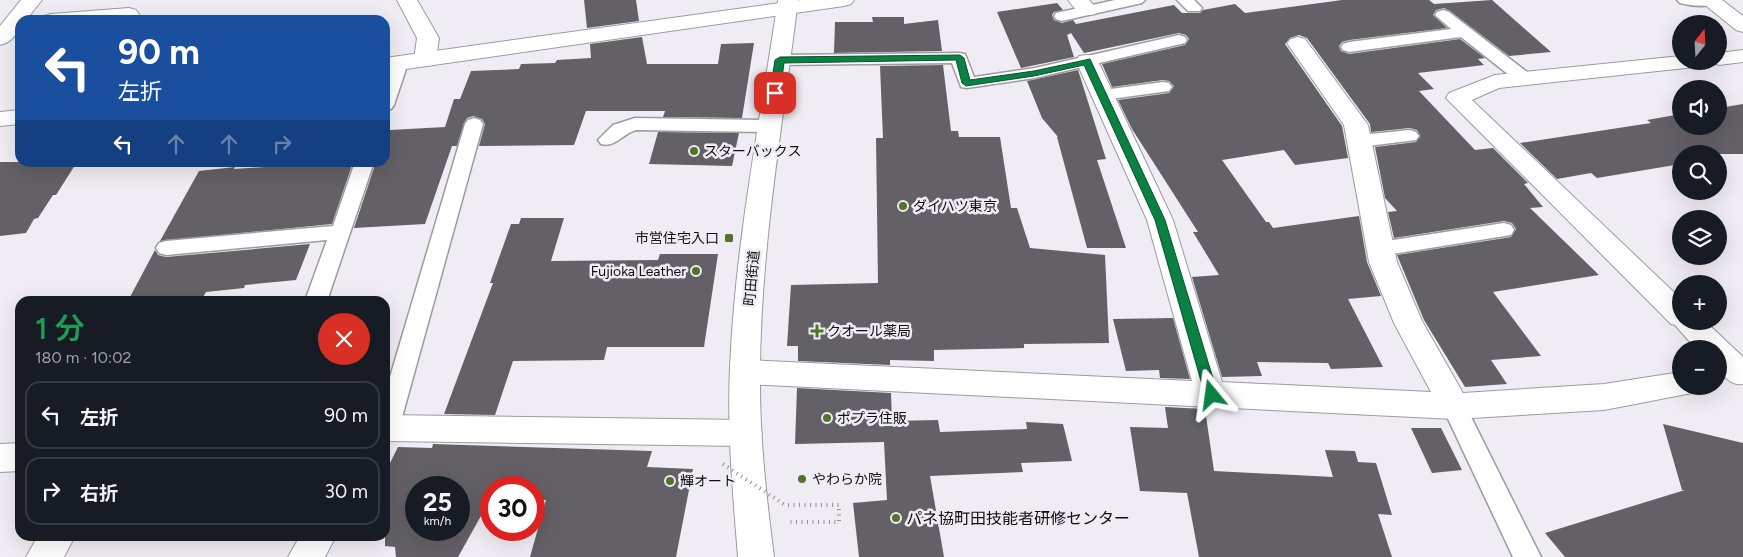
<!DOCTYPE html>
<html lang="ja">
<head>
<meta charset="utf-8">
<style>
	:root { --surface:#171b24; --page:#242831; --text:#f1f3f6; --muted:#9ea1a6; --line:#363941 }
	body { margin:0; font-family:Figtree,"Noto Sans JP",sans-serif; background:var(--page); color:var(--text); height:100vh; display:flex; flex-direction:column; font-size:19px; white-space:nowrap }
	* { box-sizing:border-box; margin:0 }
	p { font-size:16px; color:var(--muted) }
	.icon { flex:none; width:28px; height:28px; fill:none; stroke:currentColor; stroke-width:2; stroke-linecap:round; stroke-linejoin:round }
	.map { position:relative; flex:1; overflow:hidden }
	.sheet { position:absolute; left:15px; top:296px; width:375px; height:245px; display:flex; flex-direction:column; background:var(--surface); border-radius:15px; box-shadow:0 5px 20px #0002 }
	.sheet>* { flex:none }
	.banner { position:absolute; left:15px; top:15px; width:375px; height:152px; border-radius:15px; box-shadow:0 5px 20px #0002; background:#1a4fa0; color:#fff; overflow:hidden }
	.needle { width:32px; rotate:18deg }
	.tools { position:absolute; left:1672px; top:15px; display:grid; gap:10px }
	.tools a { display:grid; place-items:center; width:55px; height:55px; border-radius:50%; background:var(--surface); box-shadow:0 5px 20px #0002; font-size:25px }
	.speed { position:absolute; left:405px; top:476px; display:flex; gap:10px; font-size:25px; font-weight:700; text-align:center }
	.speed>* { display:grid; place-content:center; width:65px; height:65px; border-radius:50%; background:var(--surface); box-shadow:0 5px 20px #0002; line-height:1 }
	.speed small { font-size:12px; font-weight:400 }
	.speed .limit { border:8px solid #d22; background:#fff; color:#111 }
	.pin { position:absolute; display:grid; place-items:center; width:42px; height:42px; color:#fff; margin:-21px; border-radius:10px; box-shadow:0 2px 8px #0006 }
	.me { position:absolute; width:55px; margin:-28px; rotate:344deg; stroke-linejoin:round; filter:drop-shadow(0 0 4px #0008) }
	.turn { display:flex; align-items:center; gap:18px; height:105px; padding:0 20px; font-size:22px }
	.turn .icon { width:65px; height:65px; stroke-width:2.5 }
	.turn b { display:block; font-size:35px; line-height:42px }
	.lanes { display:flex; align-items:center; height:48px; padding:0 20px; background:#0003; justify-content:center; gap:25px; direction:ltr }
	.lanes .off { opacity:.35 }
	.round { display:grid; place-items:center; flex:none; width:52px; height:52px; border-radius:26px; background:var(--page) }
	.overview { display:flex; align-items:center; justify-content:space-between; height:85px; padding:0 20px }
	h1 { font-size:30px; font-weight:600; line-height:38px; color:#1e9e55 }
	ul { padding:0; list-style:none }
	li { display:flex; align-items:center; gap:15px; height:68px; margin:0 10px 8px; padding:0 10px; border:2px solid var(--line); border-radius:15px }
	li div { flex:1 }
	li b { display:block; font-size:19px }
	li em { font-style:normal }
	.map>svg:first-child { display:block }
	.building { fill:#636066; fill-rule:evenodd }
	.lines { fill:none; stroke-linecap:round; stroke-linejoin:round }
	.service-casing { stroke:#9d9aa0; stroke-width:3 }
	.minor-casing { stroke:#9d9aa0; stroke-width:2 }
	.tertiary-casing { stroke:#9d9aa0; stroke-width:2 }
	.secondary-casing { stroke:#9d9aa0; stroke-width:2 }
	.path { stroke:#939095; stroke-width:4; stroke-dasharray:1 4.5; stroke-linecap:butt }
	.service { fill:#fff; fill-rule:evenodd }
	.minor { fill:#fff; fill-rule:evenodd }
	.tertiary { fill:#fff; fill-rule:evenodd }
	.secondary { fill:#fff; fill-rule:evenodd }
	.path-bridge { stroke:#939095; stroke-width:4; stroke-dasharray:1 4.5; stroke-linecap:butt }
	.route { fill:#0b8043; stroke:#07532c }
	.poi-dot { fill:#51732a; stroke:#f0ecf3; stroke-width:2 }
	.labels { text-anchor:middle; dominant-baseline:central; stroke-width:5; stroke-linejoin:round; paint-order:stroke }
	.poi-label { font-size:14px; fill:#0f0e10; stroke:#f0ecf3; text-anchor:start }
	.street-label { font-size:14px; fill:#0f0e10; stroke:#f0ecf3 }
	.near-poi-label { font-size:16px; fill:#0f0e10; stroke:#f0ecf3; text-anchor:start }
</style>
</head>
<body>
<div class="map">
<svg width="1743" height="557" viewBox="0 0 1743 557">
	<rect width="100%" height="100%" fill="#f0ecf3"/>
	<!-- building -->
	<g class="building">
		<path d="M584 0H636L639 21 587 28Z"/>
		<path d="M1342 0H1429L1434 4 1492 0 1551 52 1509 56 1450 11 1444 8 1436 10 1433 15 1447 28 1349 40 1342 42 1339 46 1341 51 1349 54 1460 39 1485 58 1478 59 1484 65 1418 73 1434 89 1419 91 1475 150 1493 148 1528 183 1524 184 1543 207 1530 208 1599 275 1493 292 1541 356 1491 360 1507 384 1465 387 1424 320 1397 255 1511 237 1516 229 1512 223 1504 221 1394 238 1388 212 1397 211 1385 198 1375 147 1416 142 1420 135 1417 130 1410 128 1371 132 1370 124 1307 38 1299 35 1290 38 1285 44 1342 126 1348 158 1295 165 1284 150 1222 160 1266 222H1269L1273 228 1359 216 1367 262 1381 296 1348 299 1383 367 1331 369 1328 363 1257 362 1262 376 1222 377 1192 277 1219 275 1193 232H1198L1132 129 1118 100 1169 93 1174 86 1169 81 1163 80 1112 87 1102 64 1185 45 1189 39 1186 35 1179 33 1084 53 1071 33 1067 35 1074 57 1021 68 997 12 1057 3 1063 10 1054 12 1052 15 1054 20 1062 23 1073 20 1076 24 1174 5 1182 13H1200L1203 10 1235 4 1245 13Z"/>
		<path d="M872 17H904V24L938 20 942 51 834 53 835 22H873Z"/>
		<path d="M642 37 647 64H718L721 44 754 43 742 118 663 117 665 111H586L574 145 479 146 485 124 482 119 473 116 467 118 464 123 457 146H452L425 224 354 228 376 162H385V142L390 130 445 127 454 99H460L471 71 519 69 521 64 555 63 557 60 591 58 590 44Z"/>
		<path d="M943 65 951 131H958L959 137H1000L1011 208H1017L1030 248 1105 255 1109 343 1024 344V348L934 350V361L890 360V365L798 361V346H787L791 285 878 283 876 138H883L880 66Z"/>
		<path d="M1078 70 1106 159 1097 160 1126 248H1087L1057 137H1058L1042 118 1027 81Z"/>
		<path d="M1743 104V154H1681V164L1597 178 1591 173 1557 179 1520 143 1651 123 1647 120 1681 114V126H1719V108Z"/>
		<path d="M658 132 739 133 732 166 649 164Z"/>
		<path d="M0 162H77L56 195H53L38 218 34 219 26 233 0 236Z"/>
		<path d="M338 162H353L332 224 160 241 199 171 235 167 234 169Z"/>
		<path d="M521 218H564L551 261 658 260 660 254H718L704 347H607L604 360 513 361 495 415 444 414 493 283H490L511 224H519Z"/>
		<path d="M310 244 296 280 245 285 244 288 206 292 203 297 163 301H134L136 297H130L155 250 158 255 166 257Z"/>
		<path d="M1173 318 1190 379 1160 378 1159 370 1126 371 1113 319Z"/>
		<path d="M797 388 891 393 892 421 938 420 940 432 1027 429 1026 422 1063 424 1072 461 1021 463 1023 472 930 476 944 557H859L853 503 887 500 884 442 795 444Z"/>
		<path d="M1165 407 1205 409 1214 471 1333 477 1325 450 1355 451 1358 462 1376 463 1392 515 1378 514 1392 557H1199L1187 493 1140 491 1130 427 1168 428Z"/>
		<path d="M1663 424 1743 443V557H1565L1545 533 1685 490H1682Z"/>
		<path d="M1411 428H1441L1462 470 1432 473Z"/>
		<path d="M433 444 652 451 647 467 693 469 676 557H530L546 500H534V488H491V498L458 557H396L395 547 385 546V473L398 447 432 448ZM416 488H459V530H416Z"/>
	</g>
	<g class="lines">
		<defs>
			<g id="service">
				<path d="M1115 0H1145L1142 3 1062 21 1056 19 1054 16 1056 13Z"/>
				<path d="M1177 0H1194L1202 8 1200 11H1188Z"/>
				<path d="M1677 0H1718L1719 1 1716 4C1705 7 1691 6 1680 3Z"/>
				<path d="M1443 10 1449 12 1531 75 1534 79 1531 83 1525 84 1519 83 1461 37 1349 52 1343 50 1341 47 1343 44 1349 42 1451 29 1435 15 1437 12Z"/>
				<path d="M1179 35 1185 37 1187 40 1185 43 1035 78 967 88 961 87 952 63 780 65 774 64 772 60 774 56 780 55 959 53 965 54 974 77 1035 68Z"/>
				<path d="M400 58 406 59 408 63 394 105 391 109 385 110C385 93 383 75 394 59Z"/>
				<path d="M1163 82 1169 83 1172 87 1169 91 1103 100 1097 99 1094 95 1097 91 1103 90Z"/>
				<path d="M474 118 480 120 483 124 399 428 396 435 385 438V394L465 124 468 120Z"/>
				<path d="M635 118 771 120 777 122 780 126 777 130 771 132 636 130C622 134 615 148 601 144L598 140 613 125Z"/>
				<path d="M1410 130 1416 132 1419 136 1416 140 1360 147 1354 145 1351 141 1354 137 1360 135Z"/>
				<path d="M355 162H374L327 301H305L327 240 166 255 159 253 156 248 159 243 166 241 333 226Z"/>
				<path d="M1504 223 1511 225 1514 230 1511 235 1380 256 1373 254 1370 249 1373 244 1380 242Z"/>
				<path d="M1454 396 1462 399 1541 557H1513L1442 406 1446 399Z"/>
			</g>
			<g id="minor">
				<path d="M21 0H42L26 20H20C20 32 11 43 0 45V26Z"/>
				<path d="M397 0H417L439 38 436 60 433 65 425 66 417 65 414 60 417 38Z"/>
				<path d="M1068 0H1089L1098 10 1095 14C1082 18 1075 10 1068 0Z"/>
				<path d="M1699 0H1722L1743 16V32L1736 30Z"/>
				<path d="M129 8 136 10 139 14 136 18 129 20H41L44 16 51 14Z"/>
				<path d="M1298 37 1305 39 1368 125 1397 262 1422 321 1463 393 1604 384 1681 372V386H1695L1692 393 1604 410 1454 419 746 384 735 380 731 372 735 364 746 360 1192 381 1147 220 1076 61 1079 56 1087 55 1095 56 1098 61 1173 220 1222 382 1431 392 1394 323 1369 262 1344 125 1287 43 1291 39Z"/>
				<path d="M1743 50V62L1719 65 1710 61H1719V53Z"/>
				<path d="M1681 56V61H1706L1703 66 1695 67 1499 88 1472 100 1681 299V321H1705L1743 357V384C1732 386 1726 378 1719 371V349H1696L1675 325 1671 324 1446 98 1449 93 1495 75Z"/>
				<path d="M385 415 746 420 757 424 762 433 757 442 746 446 385 441Z"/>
				<path d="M20 443V471L0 472V444Z"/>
				<path d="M38 536H75L64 557H26Z"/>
				<path d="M300 536H336L325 557H288Z"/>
			</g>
			<g id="tertiary">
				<path d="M801 0H854L851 4 844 6 385 72V58Z"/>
				<path d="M20 110V124L0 126V112Z"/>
			</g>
			<path id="secondary" d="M778 0H798C783 122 761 245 760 369 759 432 766 494 774 557H738C733 494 727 431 730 368 735 244 760 122 778 0Z"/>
		</defs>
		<!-- service casing -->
		<use href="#service" class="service-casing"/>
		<!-- minor casing -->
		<use href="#minor" class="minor-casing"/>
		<!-- tertiary casing -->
		<use href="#tertiary" class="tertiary-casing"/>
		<!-- secondary casing -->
		<use href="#secondary" class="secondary-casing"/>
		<!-- path -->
		<path class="path" d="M788 505H839V522H788"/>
		<!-- service -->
		<use href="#service" class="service"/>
		<!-- minor -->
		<use href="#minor" class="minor"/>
		<!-- tertiary -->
		<use href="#tertiary" class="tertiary"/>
		<!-- secondary -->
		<use href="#secondary" class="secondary"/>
		<!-- path-bridge -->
		<path class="path-bridge" d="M723 464 785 505"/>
	</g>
	<!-- route -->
	<path class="route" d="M960 55 964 58 970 80 1034 71 1090 59 1165 220 1218 395 1216 399 1212 401 1207 399 1205 395 1155 220 1084 65 1034 76 966 86 962 83 956 60 784 63 780 93 775 96 770 93 775 60 780 57Z"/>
	<!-- markers -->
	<g class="poi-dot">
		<circle cx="694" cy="151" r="5"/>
		<circle cx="903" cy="206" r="5"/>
		<rect x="724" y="233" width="10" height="10" rx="2.5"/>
		<circle cx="696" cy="271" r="5"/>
		<path d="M814.5 323.5h5v5h5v5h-5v5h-5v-5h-5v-5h5z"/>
		<circle cx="827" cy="418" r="5"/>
		<circle cx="802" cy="479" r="5"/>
		<circle cx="670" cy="481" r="5"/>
		<circle cx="896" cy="518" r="5"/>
	</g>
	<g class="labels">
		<!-- poi labels -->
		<g class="poi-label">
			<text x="704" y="151">スターバックス</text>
			<text x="913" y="206">ダイハツ東京</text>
			<text x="719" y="238" text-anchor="end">市営住宅入口</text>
			<text x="686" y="271" text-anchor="end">Fujioka Leather</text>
			<text x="827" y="331">クオール薬局</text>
			<text x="837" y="418">ポプラ住販</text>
			<text x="812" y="479">やわらか院</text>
			<text x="680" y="481">輝オート</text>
		</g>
		<!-- street labels -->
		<g class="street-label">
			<text transform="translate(752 278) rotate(-85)">町田街道</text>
		</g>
		<!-- near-poi labels -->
		<g class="near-poi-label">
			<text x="906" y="518">パネ協町田技能者研修センター</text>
		</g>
	</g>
</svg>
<div class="tools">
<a><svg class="needle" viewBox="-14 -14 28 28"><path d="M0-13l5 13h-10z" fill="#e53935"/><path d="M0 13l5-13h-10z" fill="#9ea1a6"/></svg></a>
<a><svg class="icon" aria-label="sound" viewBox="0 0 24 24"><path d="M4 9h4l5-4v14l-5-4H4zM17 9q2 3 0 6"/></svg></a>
<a><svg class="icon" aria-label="search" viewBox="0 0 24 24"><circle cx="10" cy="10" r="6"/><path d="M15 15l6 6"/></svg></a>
<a><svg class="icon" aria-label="layers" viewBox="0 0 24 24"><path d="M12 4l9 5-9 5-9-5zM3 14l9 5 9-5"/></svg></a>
<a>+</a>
<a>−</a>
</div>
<div class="speed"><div>25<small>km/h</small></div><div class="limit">30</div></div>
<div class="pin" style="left:775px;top:93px;background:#d93025"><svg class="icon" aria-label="arrive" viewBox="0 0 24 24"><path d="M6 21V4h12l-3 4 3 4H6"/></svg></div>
<svg class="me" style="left:1212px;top:395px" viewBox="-20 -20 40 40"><path d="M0-17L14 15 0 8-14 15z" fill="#0b8043" stroke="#fff" stroke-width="4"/></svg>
<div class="banner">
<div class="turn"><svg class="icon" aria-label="left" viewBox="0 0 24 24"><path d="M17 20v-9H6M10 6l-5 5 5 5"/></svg><div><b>90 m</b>左折</div></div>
<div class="lanes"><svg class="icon" aria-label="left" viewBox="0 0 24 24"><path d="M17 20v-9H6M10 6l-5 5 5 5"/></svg><svg class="icon off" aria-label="ahead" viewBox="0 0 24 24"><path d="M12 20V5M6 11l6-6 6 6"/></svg><svg class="icon off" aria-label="ahead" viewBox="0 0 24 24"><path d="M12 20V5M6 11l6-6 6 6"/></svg><svg class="icon off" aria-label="right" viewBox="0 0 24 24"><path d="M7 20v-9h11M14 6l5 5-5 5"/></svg></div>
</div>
<section class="sheet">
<div class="overview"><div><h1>1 分</h1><p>180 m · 10:02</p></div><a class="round" style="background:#d93025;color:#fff"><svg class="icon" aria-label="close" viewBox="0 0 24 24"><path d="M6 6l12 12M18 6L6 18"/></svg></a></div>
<ul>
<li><svg class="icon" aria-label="left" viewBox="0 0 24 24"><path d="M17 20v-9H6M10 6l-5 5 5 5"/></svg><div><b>左折</b></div><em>90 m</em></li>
<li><svg class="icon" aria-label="right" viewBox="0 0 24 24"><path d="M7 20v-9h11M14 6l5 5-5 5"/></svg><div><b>右折</b></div><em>30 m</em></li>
</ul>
</section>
</div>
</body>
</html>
